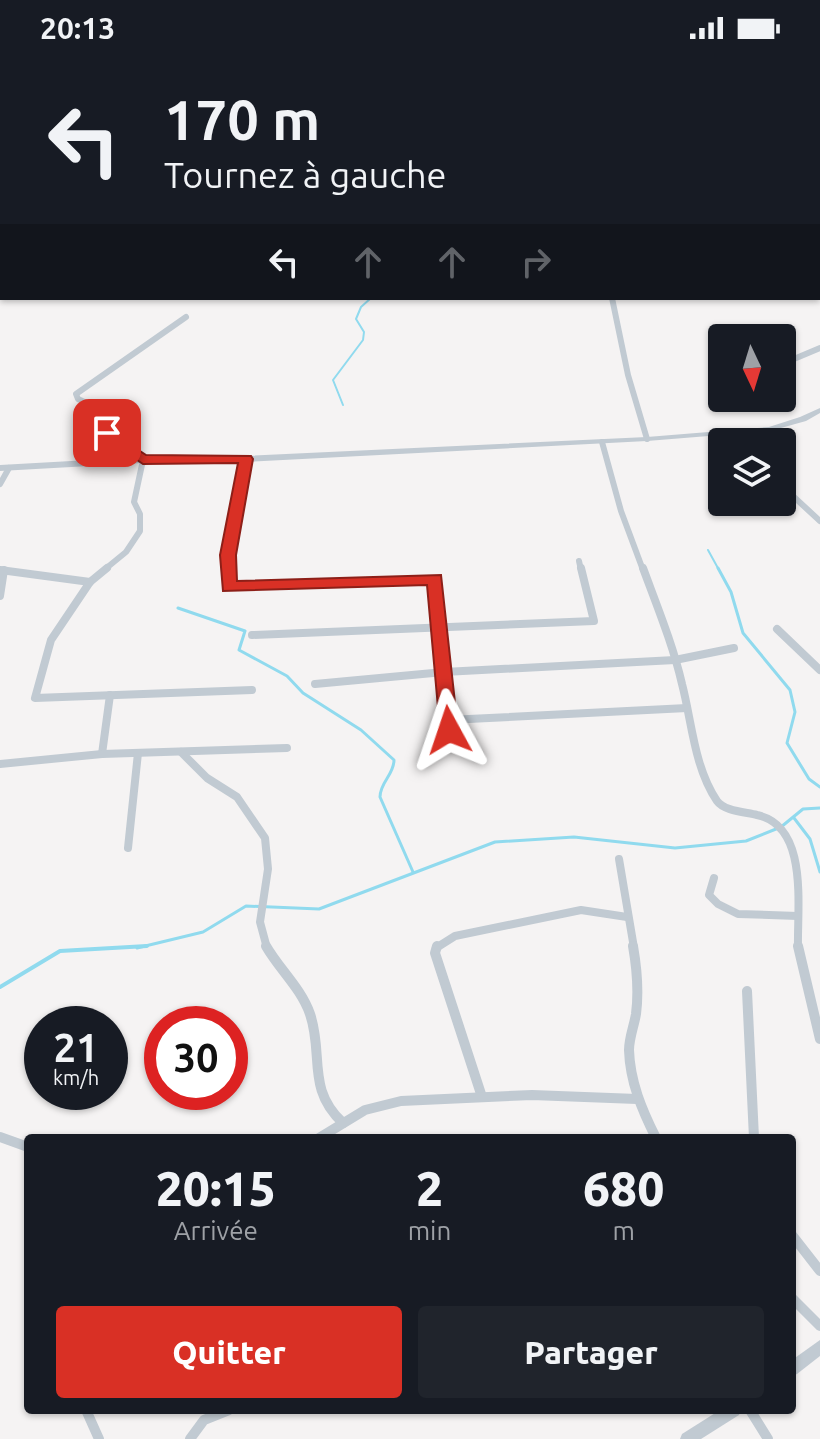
<!DOCTYPE html>
<html lang="fr">
<head>
<meta charset="utf-8">
<style>
	:root { --surface:#171b24; --page:#20242c; --text:#f1f3f6; --muted:#9ea1a6; --accent:#d93025 }
	body { margin:0; font-family:Ubuntu,sans-serif; background:var(--page); color:var(--text); height:100vh; display:flex; flex-direction:column; font-size:30px; white-space:nowrap }
	* { box-sizing:border-box; margin:0 }
	p { font-size:26px; color:var(--muted) }
	.icon { flex:none; width:44px; height:44px; fill:none; stroke:currentColor; stroke-width:2; stroke-linecap:round; stroke-linejoin:round }
	.map { position:relative; flex:1; overflow:hidden }
	.side { position:absolute; left:24px; top:1078px; width:772px; height:280px; display:flex; flex-direction:column; background:var(--surface); border-radius:8px; box-shadow:0 2px 6px #0004 }
	.side>* { flex:none }
	.hud { position:absolute; left:0px; top:0px; width:820px; height:244px; box-shadow:0 2px 6px #0004; background:#171b24; color:var(--text); overflow:hidden }
	.needle { width:52px; rotate:176deg }
	.controls { position:absolute; left:708px; top:268px; display:grid; gap:16px }
	.controls a { display:grid; place-items:center; width:88px; height:88px; border-radius:8px; background:var(--surface); box-shadow:0 2px 6px #0004; font-size:40px }
	.speed { position:absolute; left:24px; top:950px; display:flex; gap:16px; font-size:40px; font-weight:700; text-align:center }
	.speed>* { display:grid; place-content:center; width:104px; height:104px; border-radius:50%; background:var(--surface); box-shadow:0 2px 6px #0004; line-height:1 }
	.speed small { font-size:20px; font-weight:400 }
	.speed .limit { border:12px solid #d22; background:#fff; color:#111 }
	.pin { position:absolute; display:grid; place-items:center; width:68px; height:68px; color:#fff; margin:-34px; border-radius:16px; box-shadow:0 4px 12px #0006 }
	.me { position:absolute; width:88px; margin:-44px; rotate:355deg; stroke-linejoin:round; filter:drop-shadow(0 0 6px #0008) }
	.turn { display:flex; align-items:center; gap:28px; height:168px; padding:0 32px; font-size:36px }
	.turn .icon { width:104px; height:104px; stroke-width:2.5 }
	.turn b { display:block; font-size:56px; line-height:68px }
	.lanes { display:flex; align-items:center; height:76px; padding:0 32px; background:#0003; justify-content:center; gap:40px; direction:ltr }
	.lanes .off { opacity:.35 }
	.eta { display:flex; justify-content:space-evenly; align-items:center; height:136px; text-align:center }
	.eta b { font-size:48px; font-weight:800; line-height:56px }
	.primary-button { display:flex; gap:16px; margin-top:auto; padding:16px 32px }
	.primary-button a { flex:1; height:92px; border-radius:8px; background:var(--accent); color:#fff; font-size:32px; font-weight:800; line-height:92px; text-align:center }
	.primary-button a+a { background:var(--page); color:var(--text) }
	.status { display:flex; justify-content:space-between; align-items:center; height:56px; padding:0 40px; background:var(--surface); direction:ltr }
	.status svg { height:22px; fill:currentColor }
	.map>svg:first-child { display:block }
	.lines { fill:none; stroke-linecap:round; stroke-linejoin:round }
	.stream-far2 { stroke:#90daee; stroke-width:2 }
	.stream-far1 { stroke:#90daee; stroke-width:3 }
	.stream { stroke:#90daee; stroke-width:4 }
	.minor-far2 { stroke:#c1cad2; stroke-width:6 }
	.minor-far1 { stroke:#c1cad2; stroke-width:8 }
	.minor { stroke:#c1cad2; stroke-width:10 }
	.tertiary { fill:#c1cad2; fill-rule:evenodd }
	.route { fill:#d93025; stroke:#8d1f18; stroke-width:2 }
</style>
</head>
<body>
<div class="status"><b>20:13</b><svg viewBox="0 0 49 12"><path d="M0 12V9h3v3zM5 12V6h3v6zM10 12V3h3v9zM15 12V0h3v12zM26 1h20v11H26zM47 4h2v5h-2z"/></svg></div>
<div class="map">
<svg width="820" height="1383" viewBox="0 0 820 1383">
	<rect width="100%" height="100%" fill="#f5f3f3"/>
	<g class="lines">
		<!-- stream-far2 -->
		<g class="stream-far2">
			<path d="M425 0H429"/>
			<path d="M440 2 445 0"/>
			<path d="M343 349 333 324 363 284 364 276 356 263 361 251 371 242"/>
			<path d="M708 494 719 514"/>
		</g>
		<!-- stream-far1 -->
		<g class="stream-far1">
			<path d="M718 512 731 536 743 577 790 634 795 656 787 687 809 723 820 731"/>
			<path d="M178 552 245 575 239 594 287 620 303 637 361 674 394 704C394 719 380 726 380 741L413 816"/>
			<path d="M794 762 810 783 820 816"/>
			<path d="M137 892 203 876 246 850 319 853 495 786 574 781 675 792 746 785 781 771 803 753 820 752"/>
		</g>
		<!-- stream -->
		<path class="stream" d="M0 931 60 895 147 890"/>
		<!-- minor-far2 -->
		<g class="minor-far2">
			<path d="M612 242 628 319 647 383"/>
			<path d="M782 308 820 292"/>
			<path d="M723 376 734 386"/>
			<path d="M602 386 621 455 643 514"/>
			<path d="M0 428 9 412"/>
			<path d="M782 430 820 465"/>
			<path d="M579 505 581 514"/>
			<path d="M104 514 126 496 140 475V458L134 446 143 404 107 377 95 351 78 343 76 338 186 261"/>
			<path d="M228 514V499L246 403"/>
		</g>
		<!-- minor-far1 -->
		<g class="minor-far1">
			<path d="M107 512 90 526 51 584 35 642 252 634"/>
			<path d="M228 512 229 531 435 523 449 674"/>
			<path d="M643 512C657 550 673 589 682 628 692 666 694 711 717 745 724 755 745 756 757 759 809 770 797 850 798 892"/>
			<path d="M0 514 90 526"/>
			<path d="M0 540 4 514"/>
			<path d="M777 573 820 614"/>
			<path d="M252 579 594 565 581 512"/>
			<path d="M315 628 444 616 675 604 734 592"/>
			<path d="M448 664 687 652"/>
			<path d="M181 696 207 722 237 741 265 782 268 813 260 866 267 892"/>
			<path d="M102 698 110 639"/>
			<path d="M0 708 102 698 287 692"/>
			<path d="M128 792 138 697"/>
			<path d="M619 803 634 892"/>
			<path d="M714 822 709 839 718 848 738 858 798 860"/>
			<path d="M436 892 455 880 581 854 627 861"/>
		</g>
		<!-- minor -->
		<g class="minor">
			<path d="M266 890C279 913 301 932 310 958 324 999 306 1033 343 1067"/>
			<path d="M437 890 435 897 482 1041"/>
			<path d="M633 890C637 913 639 935 636 958 634 970 629 982 629 994 630 1026 642 1054 656 1082"/>
			<path d="M798 890 820 983"/>
			<path d="M747 935 754 1082"/>
			<path d="M0 1081 28 1091"/>
			<path d="M319 1082 365 1054 401 1045 532 1039 637 1043"/>
			<path d="M792 1179 820 1215"/>
			<path d="M792 1242 820 1270"/>
			<path d="M86 1354 99 1383"/>
			<path d="M750 1354 768 1383"/>
			<path d="M190 1383 204 1364 229 1354"/>
		</g>
		<!-- tertiary -->
		<g class="tertiary">
			<path d="M820 352V357L806 365 770 375 647 385 246 406 143 407 0 415V409L143 401 246 400 647 381 769 371 800 361Z"/>
			<path d="M820 1284V1300L797 1318 792 1320V1304Z"/>
			<path d="M720 1354H741L739 1359 701 1383H680L682 1378Z"/>
		</g>
	</g>
	<!-- route -->
	<path class="route" d="M107 373 146 399 251 400 253 403 236 499 237 525 441 519 458 674 455 679 449 681 440 674 427 529 223 535 220 499 238 407 143 408 102 380 100 377Z"/>
</svg>
<div class="controls">
<a><svg class="needle" viewBox="-14 -14 28 28"><path d="M0-13l5 13h-10z" fill="#e53935"/><path d="M0 13l5-13h-10z" fill="#9ea1a6"/></svg></a>
<a><svg class="icon" aria-label="layers" viewBox="0 0 24 24"><path d="M12 4l9 5-9 5-9-5zM3 14l9 5 9-5"/></svg></a>
</div>
<div class="speed"><div>21<small>km/h</small></div><div class="limit">30</div></div>
<div class="pin" style="left:107px;top:377px;background:#d93025"><svg class="icon" aria-label="arrive" viewBox="0 0 24 24"><path d="M6 21V4h12l-3 4 3 4H6"/></svg></div>
<svg class="me" style="left:449px;top:674px" viewBox="-20 -20 40 40"><path d="M0-17L14 15 0 8-14 15z" fill="#d93025" stroke="#fff" stroke-width="4"/></svg>
<div class="hud">
<div class="turn"><svg class="icon" aria-label="left" viewBox="0 0 24 24"><path d="M17 20v-9H6M10 6l-5 5 5 5"/></svg><div><b>170 m</b>Tournez à gauche</div></div>
<div class="lanes"><svg class="icon" aria-label="left" viewBox="0 0 24 24"><path d="M17 20v-9H6M10 6l-5 5 5 5"/></svg><svg class="icon off" aria-label="ahead" viewBox="0 0 24 24"><path d="M12 20V5M6 11l6-6 6 6"/></svg><svg class="icon off" aria-label="ahead" viewBox="0 0 24 24"><path d="M12 20V5M6 11l6-6 6 6"/></svg><svg class="icon off" aria-label="right" viewBox="0 0 24 24"><path d="M7 20v-9h11M14 6l5 5-5 5"/></svg></div>
</div>
<section class="side">
<div class="eta">
<div><b>20:15</b><p>Arrivée</p></div>
<div><b>2</b><p>min</p></div>
<div><b>680</b><p>m</p></div>
</div>
<div class="primary-button"><a>Quitter</a><a>Partager</a></div>
</section>
</div>
</body>
</html>
